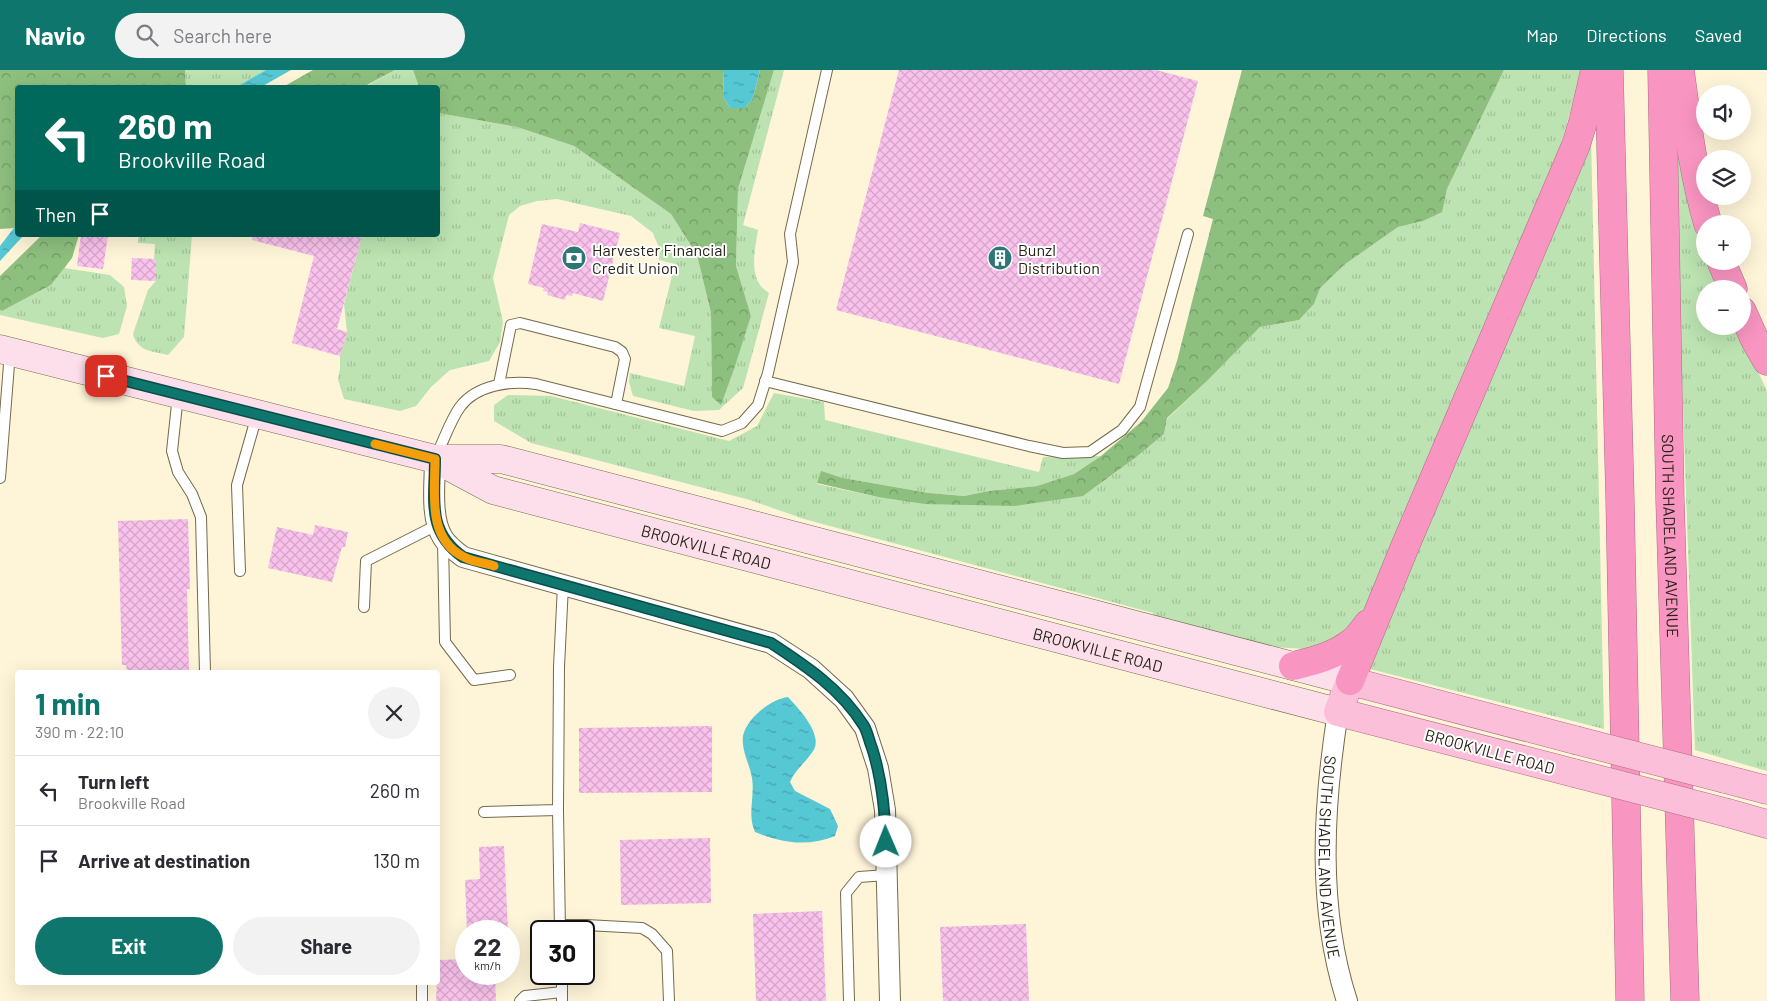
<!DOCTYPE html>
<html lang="en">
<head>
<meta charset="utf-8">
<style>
	:root { --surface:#fff; --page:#f2f2f3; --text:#2b2b33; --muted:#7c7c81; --line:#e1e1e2; --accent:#0f766e }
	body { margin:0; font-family:Barlow,sans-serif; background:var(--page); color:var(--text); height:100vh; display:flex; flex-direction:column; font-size:19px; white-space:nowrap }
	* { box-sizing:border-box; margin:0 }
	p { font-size:16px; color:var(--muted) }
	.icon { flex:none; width:28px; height:28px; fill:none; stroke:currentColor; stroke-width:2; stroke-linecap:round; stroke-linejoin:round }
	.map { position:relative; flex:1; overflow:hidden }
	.details { position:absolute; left:15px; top:600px; width:425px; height:315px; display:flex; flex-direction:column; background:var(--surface); border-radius:5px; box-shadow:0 5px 20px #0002 }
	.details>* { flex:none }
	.hud { position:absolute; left:15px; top:15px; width:425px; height:152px; border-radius:5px; box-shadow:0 5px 20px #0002; background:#00695c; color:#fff; overflow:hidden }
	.buttons { position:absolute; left:1696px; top:15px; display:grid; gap:10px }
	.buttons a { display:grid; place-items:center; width:55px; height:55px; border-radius:50%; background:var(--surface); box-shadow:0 5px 20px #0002; font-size:25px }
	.speed { position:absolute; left:455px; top:850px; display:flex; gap:10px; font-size:25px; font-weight:700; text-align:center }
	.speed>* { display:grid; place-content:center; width:65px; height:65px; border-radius:50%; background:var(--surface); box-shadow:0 5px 20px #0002; line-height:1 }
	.speed small { font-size:12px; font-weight:400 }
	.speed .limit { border:2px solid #111; border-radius:8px; background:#fff; color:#111 }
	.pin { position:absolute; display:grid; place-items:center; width:42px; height:42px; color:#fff; margin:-21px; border-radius:10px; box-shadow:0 2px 8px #0006 }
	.me { position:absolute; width:55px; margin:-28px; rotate:359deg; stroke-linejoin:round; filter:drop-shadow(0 0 4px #0008) }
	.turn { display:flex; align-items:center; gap:18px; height:105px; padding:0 20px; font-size:22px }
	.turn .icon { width:65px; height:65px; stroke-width:2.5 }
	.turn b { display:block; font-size:35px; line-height:42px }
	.then { display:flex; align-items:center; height:48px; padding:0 20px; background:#0003; gap:10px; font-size:19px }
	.round { display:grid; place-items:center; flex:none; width:52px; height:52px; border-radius:26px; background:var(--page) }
	.overview { display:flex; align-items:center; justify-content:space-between; height:85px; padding:0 20px }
	h1 { font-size:30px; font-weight:700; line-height:38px; color:var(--accent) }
	.action { display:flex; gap:10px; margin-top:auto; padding:10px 20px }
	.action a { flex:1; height:58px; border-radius:30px; background:var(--accent); color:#fff; font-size:20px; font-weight:700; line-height:58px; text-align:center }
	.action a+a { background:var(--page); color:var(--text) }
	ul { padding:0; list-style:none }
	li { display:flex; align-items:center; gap:15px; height:70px; padding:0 20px; border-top:1px solid var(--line) }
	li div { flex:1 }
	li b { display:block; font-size:19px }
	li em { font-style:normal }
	header { display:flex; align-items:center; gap:30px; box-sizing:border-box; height:70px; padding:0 25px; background:var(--accent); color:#fff }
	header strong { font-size:24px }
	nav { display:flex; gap:28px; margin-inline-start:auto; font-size:18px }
	.search { width:350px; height:45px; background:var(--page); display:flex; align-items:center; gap:12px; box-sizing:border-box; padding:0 18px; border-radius:28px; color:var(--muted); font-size:19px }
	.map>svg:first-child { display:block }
	.grass { fill:url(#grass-tufts) }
	.forest { fill:url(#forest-crowns) }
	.water { fill:url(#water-ripples) }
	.building { fill:url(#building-cross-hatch) }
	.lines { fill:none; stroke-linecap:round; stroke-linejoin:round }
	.service-casing { stroke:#746a4b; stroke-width:12 }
	.minor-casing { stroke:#746a4b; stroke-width:22 }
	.secondary-casing { stroke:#746a4b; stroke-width:29 }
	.primary-casing { stroke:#af6d85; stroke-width:29 }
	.motorway-casing { stroke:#af6d85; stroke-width:29 }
	.service { stroke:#fff; stroke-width:10 }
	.minor { stroke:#fff; stroke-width:20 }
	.secondary { stroke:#fddfec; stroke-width:28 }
	.primary { stroke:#fbbfda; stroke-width:28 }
	.motorway { stroke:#f995c1; stroke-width:28 }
	.primary-bridge-casing { stroke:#af6d85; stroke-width:29; stroke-linecap:butt }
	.primary-bridge { stroke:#fbbfda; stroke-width:28 }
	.route-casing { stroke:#0a4d48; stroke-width:12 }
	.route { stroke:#0f766e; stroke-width:9 }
	.slow { stroke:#f59e0b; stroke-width:9 }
	.labels { text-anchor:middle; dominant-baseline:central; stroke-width:4; stroke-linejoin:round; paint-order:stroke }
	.poi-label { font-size:16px; fill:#262215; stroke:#fff; text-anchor:start }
	.street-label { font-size:16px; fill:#262215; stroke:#fff }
</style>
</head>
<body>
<header>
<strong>Navio</strong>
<div class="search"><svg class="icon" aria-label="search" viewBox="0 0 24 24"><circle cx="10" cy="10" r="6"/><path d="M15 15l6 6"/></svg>Search here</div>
<nav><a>Map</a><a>Directions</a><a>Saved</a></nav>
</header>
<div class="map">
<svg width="1767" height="931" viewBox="0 0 1767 931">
	<defs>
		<pattern id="grass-tufts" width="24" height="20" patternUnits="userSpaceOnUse" patternTransform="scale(1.25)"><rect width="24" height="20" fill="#bce3b1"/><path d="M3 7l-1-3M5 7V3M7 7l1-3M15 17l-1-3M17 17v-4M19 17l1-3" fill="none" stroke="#a1c297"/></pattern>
		<pattern id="forest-crowns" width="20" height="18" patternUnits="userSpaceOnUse" patternTransform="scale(1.25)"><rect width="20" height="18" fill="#8dbf7e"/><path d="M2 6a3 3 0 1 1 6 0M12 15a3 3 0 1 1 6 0" fill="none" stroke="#739b66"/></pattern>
		<pattern id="water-ripples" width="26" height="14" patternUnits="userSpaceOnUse" patternTransform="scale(1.25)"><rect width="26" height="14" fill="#55c8d4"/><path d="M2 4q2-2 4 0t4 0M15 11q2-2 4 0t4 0" fill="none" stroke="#46a2ab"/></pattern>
		<pattern id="building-cross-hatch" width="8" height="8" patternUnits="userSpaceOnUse" patternTransform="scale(1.25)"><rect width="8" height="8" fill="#f9c1eb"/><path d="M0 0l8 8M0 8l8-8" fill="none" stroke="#d5a6c9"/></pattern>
	</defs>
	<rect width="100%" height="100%" fill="#fef4d8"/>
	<!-- grass -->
	<g class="grass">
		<path d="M185 0H266L237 18 186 17Z"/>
		<path d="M395 0H413L419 17 363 18Z"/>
		<path d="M774 0H784L743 155 758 160C755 180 747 210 769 223L743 318 719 340 694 341 633 326 629 312 630 303 684 316 695 266 659 258 675 194 659 190 660 180 653 163 631 146 557 129 537 131 520 136 509 145 493 208 503 252 500 272 489 291 450 300 431 317 416 336 400 341 344 329 338 309 340 299V286L347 262 344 234 362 165H438V43L517 57 574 76 671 144 697 185 711 243 712 327 721 334 751 246 736 196 738 119Z"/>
		<path d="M1504 0H1582L1551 110 1365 538 1352 553 1332 570 1304 579 1273 577 1155 549 1153 543 804 449 750 430 531 373 494 351V335L508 325 551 326 729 371 757 356 774 323 824 332 825 350 1039 402 1043 387 1101 386 1074 404 1037 416 989 421 964 426 929 423 843 408 821 402 817 414 878 427 1083 426 1135 388 1164 364 1167 349 1207 311 1260 257 1299 250 1314 234 1319 218 1344 195 1398 157 1423 151 1441 142 1447 119Z"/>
		<path d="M1673 52 1690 135 1705 177V191H1710L1720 219H1705V256H1737L1767 321V701L1695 680Z"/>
		<path d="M1591 66 1604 659 1370 599 1376 571Z"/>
		<path d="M139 165H192L184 267 168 285C152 281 138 282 133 264L148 220 156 211V189H154L155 174 138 173Z"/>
		<path d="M64 198 110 205 124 217 127 236 119 264 103 268 0 245V240L2 241 51 215Z"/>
	</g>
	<!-- forest -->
	<g class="forest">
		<path d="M0 0H185L186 17 18 18 17 154 15 158 0 159Z"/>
		<path d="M313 0H395L363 17H283Z"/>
		<path d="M413 0H724L723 27 730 38H745L753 28 760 0H774L738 119 736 196 751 246 734 299 721 335 712 327 711 243 697 185 671 144 574 76 517 57 438 43V18L419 17Z"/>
		<path d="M1242 0H1504L1447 119 1442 142 1423 151 1398 157 1344 195 1320 218 1314 234 1299 250 1260 257 1207 311 1167 348 1164 364 1135 388 1083 426 1014 436 925 434 878 427 817 413 821 401 843 408 929 423 964 426 989 421 1037 416 1074 404 1101 386 1141 352 1168 318 1177 291 1213 149 1203 146Z"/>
		<path d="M42 165H79L72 188 51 215 2 241 0 240V206Z"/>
	</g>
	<!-- water -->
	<g class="water">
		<path d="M266 0H291L261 17H237Z"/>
		<path d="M724 0H760L753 28 745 38H730L723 27Z"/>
		<path d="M17 154 18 165H24L0 191V176Z"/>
		<path d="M788 627C799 639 824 665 813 681 806 692 795 700 790 712L795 721 830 739 838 756 835 766C807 777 782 773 755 762 747 744 755 727 752 708 750 695 741 680 743 666 747 648 771 629 788 627Z"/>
	</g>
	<!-- building -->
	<g class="building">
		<path d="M899 0H1156L1198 11 1119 314 836 240Z"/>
		<path d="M580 153 620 163 603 231 573 223 572 226 566 225 565 230 547 225 548 222 543 221 544 218 528 214 542 154 578 162Z"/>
		<path d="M81 165H108L103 199 77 196Z"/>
		<path d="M253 165H362L337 259 347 262 340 286 292 273 314 186 252 170Z"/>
		<path d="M132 188 156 189V211L131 210Z"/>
		<path d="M188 449 190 519H187L189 602H127L126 595H122L118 451Z"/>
		<path d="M315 455 348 462 345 477H342L332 512 268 498 277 457 313 465Z"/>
		<path d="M712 656V722L579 723V658Z"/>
		<path d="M710 768 711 833 621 835 620 770Z"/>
		<path d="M504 776 508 861H467L465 810 480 809 479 777Z"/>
		<path d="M822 841 826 931H756L753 844Z"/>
		<path d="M1026 854 1029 931H943L940 857Z"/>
		<path d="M466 889V904H495L496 931H436L438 890Z"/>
	</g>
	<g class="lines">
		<defs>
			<g id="service">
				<path d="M765 311 1029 376 1063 383 1090 382 1122 360 1140 337 1188 164"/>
				<path d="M499 314 511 255 520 253 615 277 622 282 625 289 616 334"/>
				<path d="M178 325 172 381 178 402 192 424 201 447 205 602"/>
				<path d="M436 386C444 370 450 351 460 337 476 315 511 310 536 314L722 361 742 353 758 335 768 303 793 192 790 164 827 0"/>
				<path d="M0 408 10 282"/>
				<path d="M443 472 445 572 474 610 510 605"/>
				<path d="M240 501 237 415 257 345"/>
				<path d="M364 537 366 491 437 455"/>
				<path d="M558 740 560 861"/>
				<path d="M484 742 558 740 559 597 563 515"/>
				<path d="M560 855H586L642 858 652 864 667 881 669 931"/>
				<path d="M562 904V931"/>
				<path d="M422 931V912"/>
				<path d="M520 931 525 926 562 922"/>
				<path d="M849 931 846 823 859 807 887 805"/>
			</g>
			<g id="minor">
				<path d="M435 389C435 413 430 448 443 468 448 476 455 481 463 487L771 573 811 599 844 629 865 658 878 698 885 740 890 931"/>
				<path id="s1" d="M1338 642C1323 737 1317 838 1347 931"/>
			</g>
			<g id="secondary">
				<path id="s2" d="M0 279 435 389 493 420 1338 642"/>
				<path d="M437 389H501L1350 611"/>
			</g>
			<g id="primary">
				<path d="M1574 703 1338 642 1350 611 1575 670"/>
				<path d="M1725 709 1767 720"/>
				<path d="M1728 743 1767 754"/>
			</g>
			<g id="motorway">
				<path d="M1609 0 1620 430 1630 931"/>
				<path id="s3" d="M1662 0 1670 430 1685 931"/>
				<path d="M1680 0C1687 52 1693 103 1708 154"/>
				<path d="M1721 191 1733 219"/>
				<path d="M1742 241 1755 270 1767 291"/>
				<path d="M1293 596C1313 591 1335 586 1352 572 1358 568 1363 560 1368 554"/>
				<path d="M1350 611 1406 474 1576 75 1583 52 1595 0"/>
			</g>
		</defs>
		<!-- service casing -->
		<use href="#service" class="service-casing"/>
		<!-- minor casing -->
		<use href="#minor" class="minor-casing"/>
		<!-- secondary casing -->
		<use href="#secondary" class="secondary-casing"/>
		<!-- primary casing -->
		<use href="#primary" class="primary-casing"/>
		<!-- motorway casing -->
		<use href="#motorway" class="motorway-casing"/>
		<!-- service -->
		<use href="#service" class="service"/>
		<!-- minor -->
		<use href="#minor" class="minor"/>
		<!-- secondary -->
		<use href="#secondary" class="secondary"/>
		<!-- primary -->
		<use href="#primary" class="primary"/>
		<!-- motorway -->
		<use href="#motorway" class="motorway"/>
		<defs>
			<g id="primary-bridge">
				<path d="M1575 670 1725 709"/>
				<path d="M1574 703 1728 743"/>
			</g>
		</defs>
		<!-- primary-bridge casing -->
		<use href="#primary-bridge" class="primary-bridge-casing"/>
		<!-- primary-bridge -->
		<use href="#primary-bridge" class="primary-bridge"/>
	</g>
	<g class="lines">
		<defs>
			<path id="route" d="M106 306 435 389C435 429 426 461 463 487L771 573C806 596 841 619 864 656 868 663 869 671 872 678 882 709 885 740 886 772"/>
		</defs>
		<!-- route casing -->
		<use href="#route" class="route-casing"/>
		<!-- route -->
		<use href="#route" class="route"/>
		<!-- slow -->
		<path class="slow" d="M375 374 435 389C435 424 427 469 464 487 473 492 485 493 494 496"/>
	</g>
	<!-- icons -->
	<defs>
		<symbol id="bank-disc" viewBox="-11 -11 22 22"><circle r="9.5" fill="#2c7678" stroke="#fff"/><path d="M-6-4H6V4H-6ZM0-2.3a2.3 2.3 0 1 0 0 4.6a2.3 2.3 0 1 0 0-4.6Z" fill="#fff"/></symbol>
		<symbol id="building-disc" viewBox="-11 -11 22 22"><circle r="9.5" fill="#2c7678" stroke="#fff"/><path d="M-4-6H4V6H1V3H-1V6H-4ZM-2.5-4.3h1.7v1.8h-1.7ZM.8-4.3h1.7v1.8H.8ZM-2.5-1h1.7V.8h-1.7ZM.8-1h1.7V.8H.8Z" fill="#fff"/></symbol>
	</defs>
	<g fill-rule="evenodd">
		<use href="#bank-disc" x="560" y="174" width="28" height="28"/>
		<use href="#building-disc" x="986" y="174" width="28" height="28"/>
	</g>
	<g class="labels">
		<!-- poi labels -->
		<g class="poi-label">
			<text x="592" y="179">Harvester Financial<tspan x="592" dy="18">Credit Union</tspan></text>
			<text x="1018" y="179">Bunzl<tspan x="1018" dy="18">Distribution</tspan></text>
		</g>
		<!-- street labels -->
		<g class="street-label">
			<text stroke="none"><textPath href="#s3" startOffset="466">SOUTH SHADELAND AVENUE</textPath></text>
			<text stroke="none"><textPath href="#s2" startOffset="735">BROOKVILLE ROAD</textPath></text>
			<text stroke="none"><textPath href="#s2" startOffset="1140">BROOKVILLE ROAD</textPath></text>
			<text transform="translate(1490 681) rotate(15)">BROOKVILLE ROAD</text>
			<text stroke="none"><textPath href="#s1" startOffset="146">SOUTH SHADELAND AVENUE</textPath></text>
		</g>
	</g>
</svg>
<div class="buttons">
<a><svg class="icon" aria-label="sound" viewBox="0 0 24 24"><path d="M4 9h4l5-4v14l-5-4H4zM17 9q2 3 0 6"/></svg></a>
<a><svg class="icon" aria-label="layers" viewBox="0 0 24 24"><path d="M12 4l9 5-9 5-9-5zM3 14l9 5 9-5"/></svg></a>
<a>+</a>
<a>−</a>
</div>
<div class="speed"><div>22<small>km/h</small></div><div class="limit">30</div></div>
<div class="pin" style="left:106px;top:306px;background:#d93025"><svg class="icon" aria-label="arrive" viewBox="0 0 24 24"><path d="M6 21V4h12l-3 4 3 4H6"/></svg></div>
<svg class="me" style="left:886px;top:772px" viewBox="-20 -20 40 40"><circle r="19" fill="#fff"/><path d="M0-13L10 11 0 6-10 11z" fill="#0f766e"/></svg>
<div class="hud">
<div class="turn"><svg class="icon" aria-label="left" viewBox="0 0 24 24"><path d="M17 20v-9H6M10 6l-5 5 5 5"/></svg><div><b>260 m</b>Brookville Road</div></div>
<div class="then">Then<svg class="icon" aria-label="arrive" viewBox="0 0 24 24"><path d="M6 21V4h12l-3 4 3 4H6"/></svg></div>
</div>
<section class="details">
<div class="overview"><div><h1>1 min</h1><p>390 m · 22:10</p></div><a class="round"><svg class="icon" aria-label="close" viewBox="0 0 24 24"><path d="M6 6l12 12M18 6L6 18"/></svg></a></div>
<ul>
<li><svg class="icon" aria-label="left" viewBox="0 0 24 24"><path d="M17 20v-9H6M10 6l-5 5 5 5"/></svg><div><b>Turn left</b><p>Brookville Road</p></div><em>260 m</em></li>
<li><svg class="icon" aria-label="arrive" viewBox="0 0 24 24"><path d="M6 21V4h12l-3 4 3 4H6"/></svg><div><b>Arrive at destination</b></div><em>130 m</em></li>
</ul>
<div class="action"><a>Exit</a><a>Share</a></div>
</section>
</div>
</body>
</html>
